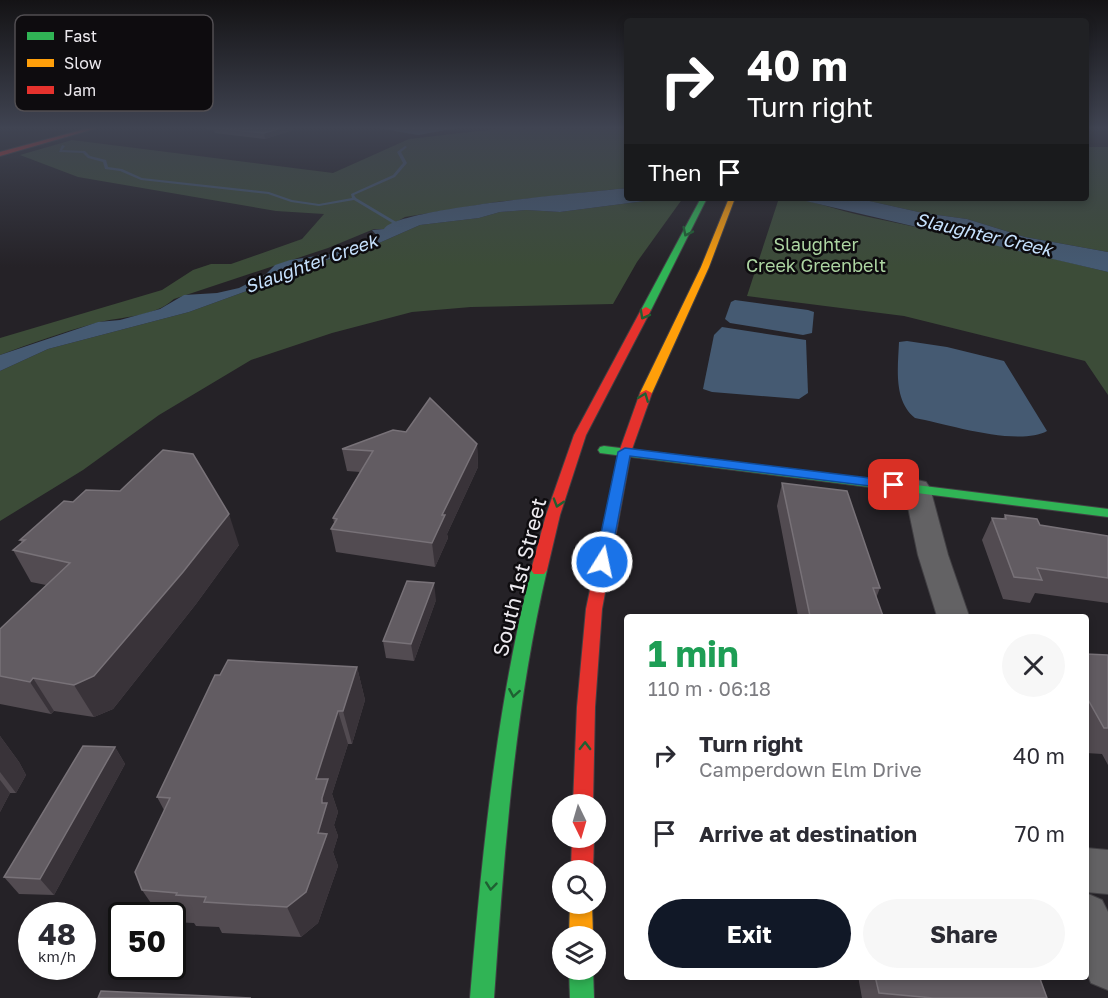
<!DOCTYPE html>
<html lang="en">
<head>
<meta charset="utf-8">
<style>
	:root { --surface:#fff; --page:#f7f7f7; --text:#2b2b33; --muted:#7c7c81; --accent:#111827 }
	body { margin:0; font-family:"Golos Text",sans-serif; background:var(--page); color:var(--text); height:100vh; display:flex; flex-direction:column; font-size:22px; white-space:nowrap }
	* { box-sizing:border-box; margin:0 }
	p { font-size:20px; color:var(--muted) }
	.icon { flex:none; width:33px; height:33px; fill:none; stroke:currentColor; stroke-width:2; stroke-linecap:round; stroke-linejoin:round }
	.map { position:relative; flex:1; overflow:hidden }
	.side { position:absolute; left:624px; top:614px; width:465px; height:366px; display:flex; flex-direction:column; background:var(--surface); border-radius:6px; box-shadow:0 3px 9px #0003 }
	.side>* { flex:none }
	.banner { position:absolute; left:624px; top:18px; width:465px; height:183px; border-radius:6px; box-shadow:0 3px 9px #0003; background:#202124; color:#fff; overflow:hidden }
	.needle { width:39px; rotate:175deg }
	.fabs { position:absolute; left:552px; top:794px; display:grid; gap:12px }
	.fabs a { display:grid; place-items:center; width:54px; height:54px; border-radius:50%; background:var(--surface); box-shadow:0 3px 9px #0003; font-size:30px }
	.speed { position:absolute; left:18px; top:902px; display:flex; gap:12px; font-size:30px; font-weight:700; text-align:center }
	.speed>* { display:grid; place-content:center; width:78px; height:78px; border-radius:50%; background:var(--surface); box-shadow:0 3px 9px #0003; line-height:1 }
	.speed small { font-size:15px; font-weight:400 }
	.speed .limit { border:3px solid #111; border-radius:9px; background:#fff; color:#111 }
	.pin { position:absolute; display:grid; place-items:center; width:51px; height:51px; color:#fff; margin:-26px; border-radius:12px; box-shadow:0 3px 9px #0006 }
	.me { position:absolute; width:66px; margin:-33px; rotate:10deg; stroke-linejoin:round; filter:drop-shadow(0 0 4px #0008) }
	.turn { display:flex; align-items:center; gap:21px; height:126px; padding:0 24px; font-size:27px }
	.turn .icon { width:78px; height:78px; stroke-width:2.5 }
	.turn b { display:block; font-size:42px; line-height:51px }
	.then { display:flex; align-items:center; height:57px; padding:0 24px; background:#0003; gap:12px; font-size:22px }
	.round { display:grid; place-items:center; flex:none; width:63px; height:63px; border-radius:32px; background:var(--page) }
	.overview { display:flex; align-items:center; justify-content:space-between; height:102px; padding:0 24px }
	h1 { font-size:36px; font-weight:700; line-height:45px; color:#1e9e55 }
	.action { display:flex; gap:12px; margin-top:auto; padding:12px 24px }
	.action a { flex:1; height:69px; border-radius:36px; background:var(--accent); color:#fff; font-size:24px; font-weight:700; line-height:69px; text-align:center }
	.action a+a { background:var(--page); color:var(--text) }
	ul { padding:0; list-style:none }
	li { display:flex; align-items:center; gap:18px; height:78px; padding:0 24px }
	li div { flex:1 }
	li b { display:block; font-size:22px }
	li em { font-style:normal }
	.map>svg:first-child { display:block }
	.green { fill:#3c4c38 }
	.water { fill:#455a72 }
	.lines { fill:none; stroke-linecap:round; stroke-linejoin:round }
	.stream { fill:#455a72; fill-rule:evenodd }
	.street-casing { stroke:#424044; stroke-width:2 }
	.fast-casing { stroke:#424044; stroke-width:2 }
	.slow-casing { stroke:#424044; stroke-width:2 }
	.jam-casing { stroke:#424044; stroke-width:2 }
	.street { fill:#636264; fill-rule:evenodd }
	.fast { fill:#30b455; fill-rule:evenodd }
	.slow { fill:#ff9f0a; fill-rule:evenodd }
	.jam { fill:#e5322d; fill-rule:evenodd }
	.wall { fill:#524b51 }
	.shaded-wall { fill:#393339 }
	.building { fill:#625c62; stroke:#787278; stroke-width:1.5 }
	.oneway { stroke:#1f6032 }
	.route { fill:#1a73e8; stroke:#114b97; stroke-width:1.5 }
	.labels { text-anchor:middle; dominant-baseline:central; stroke-width:5; stroke-linejoin:round; paint-order:stroke }
	.far-water-label { font-size:18px; font-style:italic; fill:#c7e2fe; stroke:#0e0c0f }
	.far-park-label { font-size:18px; fill:#add5a2; stroke:#0e0c0f }
	.street-label { font-size:21px; fill:#ece9ee; stroke:#0e0c0f }
	.key { fill:#0e0c0f; stroke:#514e52; stroke-width:1.5 }
	.key-label { font-size:16px; fill:#ece9ee }
</style>
</head>
<body>
<div class="map">
<svg width="1108" height="998" viewBox="0 0 1108 998">
	<rect width="100%" height="100%" fill="#252227"/>
	<!-- green -->
	<g class="green">
		<path d="M505 128 627 130V188L496 202 405 217 384 229H374L328 248 174 299C153 318 122 316 96 323 64 332 31 343 0 355V338L162 290 193 270 211 264H231L302 239 324 214 276 211 78 177 20 155 72 140 333 173 409 139Z"/>
		<path d="M1086 147H1108V252L1025 237 967 219 923 213 856 198H1086Z"/>
		<path d="M668 198H683L637 262 613 304 471 307 412 312 332 333 251 360 159 415 83 470 0 521V371L48 349 189 312 255 288 283 273 370 247 420 225 479 218 500 212 526 210 560 212Z"/>
		<path d="M779 198C809 198 835 210 864 216 946 233 1027 252 1108 272V395L1085 361 904 316 747 296Z"/>
	</g>
	<!-- water -->
	<g class="water">
		<path d="M378 128H458L418 135Z"/>
		<path d="M627 188V198H668L560 212 526 210 500 212 479 218 420 225 370 247 283 273 255 288 189 312 48 349 0 371V355L98 322 120 320 160 309 184 295 217 293 239 288 266 274 275 265 290 260 329 254 375 241 378 237 372 230 384 229C396 208 593 192 627 188Z"/>
		<path d="M793 198H856L923 213 967 219 1025 237 1108 252V272Z"/>
		<path d="M735 300 808 310 814 312 812 333 803 335 730 323 725 319 731 302Z"/>
		<path d="M722 327 806 340 808 393 799 399 712 392 703 389 714 335Z"/>
		<path d="M907 341 947 347 1004 361 1047 431C1018 447 947 424 915 418 893 400 898 368 899 342Z"/>
	</g>
	<g class="lines">
		<!-- stream -->
		<path class="stream" d="M62 145 65 146 62 150 85 151 90 156 106 160 108 167 122 169 142 178 269 192 292 200 319 204 352 198 351 194 393 175 403 163 397 152 405 146 407 147 401 152 407 163 395 177 354 195 356 198 403 226 399 227 354 200 319 206 291 202 268 194 141 180 120 171 105 169 103 162 88 158 83 153 59 152Z"/>
		<defs>
			<g id="street">
				<path d="M917 480 926 482 930 488 948 555 969 616H937L918 555 904 488 908 482Z"/>
				<path d="M1086 848 1108 850V894L1086 892Z"/>
				<path d="M1086 893 1102 900 1108 912V990L1091 983 1086 971Z"/>
			</g>
			<g id="fast">
				<path d="M701 198H707L651 310 643 312 641 310Z"/>
				<path d="M604 446 1108 509V517L600 453 598 450 600 447Z"/>
				<path d="M539 565 544 566 547 570C514 711 504 854 494 998H470C482 854 496 711 531 570L534 566Z"/>
				<path d="M569 969H593L594 998H570Z"/>
			</g>
			<g id="slow">
				<path d="M729 198H735L709 267 652 393 646 396 642 395 640 393 701 267Z"/>
				<path d="M570 903H592L593 936H569Z"/>
			</g>
			<g id="jam">
				<path d="M89 128H97L0 156V152Z"/>
				<path d="M646 307 651 310 586 435 560 515 547 570 544 574H534L531 570 546 515 574 435 641 310Z"/>
				<path d="M646 390 652 393 631 452 602 609 595 707 593 804H573L577 707 586 609 619 452 640 393Z"/>
				<path d="M572 837H594L593 870H571Z"/>
			</g>
		</defs>
		<!-- street casing -->
		<use href="#street" class="street-casing"/>
		<!-- fast casing -->
		<use href="#fast" class="fast-casing"/>
		<!-- slow casing -->
		<use href="#slow" class="slow-casing"/>
		<!-- jam casing -->
		<use href="#jam" class="jam-casing"/>
		<!-- street -->
		<use href="#street" class="street"/>
		<!-- fast -->
		<use href="#fast" class="fast"/>
		<!-- slow -->
		<use href="#slow" class="slow"/>
		<!-- jam -->
		<use href="#jam" class="jam"/>
	</g>
	<!-- wall -->
	<g class="wall">
		<path d="M206 128H299L265 139 215 133 214 130H206Z"/>
		<path d="M477 444 478 467 447 534 448 538 435 567 336 552 331 529 334 523 333 518 360 472 347 471 342 449Z"/>
		<path d="M782 483 880 588 876 598 883 616H798L777 506Z"/>
		<path d="M1005 515 1040 525 1108 536V603L1035 593 1030 603 1003 599 982 540 992 518 1003 519Z"/>
		<path d="M20 540 239 545 196 604 113 709 94 717 54 711 51 714 0 704V629L46 585 31 582 13 550 22 543Z"/>
		<path d="M436 600 414 661 386 658 383 641Z"/>
		<path d="M1086 654 1108 655V765L1102 754 1086 753Z"/>
		<path d="M357 667 365 700 352 744H348L332 794 338 812 334 825 338 836 333 852 338 866 318 923 301 937 222 933 219 927 196 926 194 923 172 922V915H159L142 890 164 810 157 797Z"/>
		<path d="M0 736 19 762 26 775 16 793H10L0 812Z"/>
		<path d="M115 747 125 764 54 895 19 894 4 877Z"/>
		<path d="M858 976H1039L1047 998H862Z"/>
	</g>
	<!-- shaded-wall -->
	<g class="shaded-wall">
		<path d="M281 128H299L265 139 264 133Z"/>
		<path d="M477 444 478 467 447 534 448 538 435 567 432 543 442 515Z"/>
		<path d="M229 514 239 545 196 604 113 709 94 717 74 685Z"/>
		<path d="M434 583 436 600 414 661 411 644Z"/>
		<path d="M357 667 365 700 352 744 343 711Z"/>
		<path d="M33 678 54 711 51 714 30 682Z"/>
		<path d="M338 711 348 744 332 794 338 812 334 825 338 836 333 852 338 866 318 923 301 937 287 907 318 833 322 803 316 779Z"/>
		<path d="M0 736 19 762 26 775 16 793 0 772Z"/>
		<path d="M115 747 125 764 54 895 40 879Z"/>
		<path d="M0 780 10 793 0 812Z"/>
	</g>
	<!-- building -->
	<g class="building">
		<path d="M217 128H281L264 133Z"/>
		<path d="M430 398 477 444 442 515H445L432 543 331 529 337 519 333 518 373 451 342 449 393 430 406 432Z"/>
		<path d="M163 450 193 454 229 514 183 572 94 676 74 685 33 678 30 682 0 676V629L70 563 13 550 25 540H20L64 501 73 502 86 490 120 491Z"/>
		<path d="M782 483 847 491 880 588H873L883 616H810Z"/>
		<path d="M1005 515 1037 519 1040 525 1108 536V578L1037 568 1042 580 1014 577 992 518 1006 519Z"/>
		<path d="M407 581 434 583 411 644 383 641Z"/>
		<path d="M1086 654 1108 655V728H1104L1086 696Z"/>
		<path d="M228 660 357 667 343 711H338L316 779H328L322 798V803H327L318 833 327 834 306 892 287 907 204 902 206 897 176 895 177 893 142 890 135 872 170 798 157 797 215 675H220Z"/>
		<path d="M83 746 115 747 40 879 4 877Z"/>
		<path d="M875 976H1039L1047 998H933L879 993Z"/>
		<path d="M101 991 251 998H98Z"/>
	</g>
	<!-- one-way arrows -->
	<defs><path id="oneway-chevron" d="M-2-3.5L2.5 0L-2 3.5" fill="none" stroke-width="1.6" stroke-linecap="round" stroke-linejoin="round" transform="scale(1.5)"/></defs>
	<g class="oneway">
		<use href="#oneway-chevron" transform="translate(687 232) rotate(116)"/>
		<use href="#oneway-chevron" transform="translate(644 315) rotate(119)"/>
		<use href="#oneway-chevron" transform="translate(644 397) rotate(-69)"/>
		<use href="#oneway-chevron" transform="translate(558 503) rotate(107)"/>
		<use href="#oneway-chevron" transform="translate(514 693) rotate(100)"/>
		<use href="#oneway-chevron" transform="translate(585 746) rotate(-89)"/>
		<use href="#oneway-chevron" transform="translate(491 886) rotate(96)"/>
	</g>
	<!-- sky -->
	<linearGradient id="sky" x2="0" y2="1"><stop stop-color="#141315"/><stop offset="0.48" stop-color="#404452"/><stop offset="1" stop-color="#404452" stop-opacity="0"/></linearGradient>
	<rect width="1108" height="267" fill="url(#sky)"/>
	<!-- route -->
	<path class="route" d="M625 448 894 481 901 485 894 489 630 456 610 562 602 567 595 562 618 452Z"/>
	<g class="labels">
		<!-- far-water labels -->
		<g class="far-water-label">
			<text transform="translate(984 234) rotate(13)">Slaughter Creek</text>
			<text transform="translate(311 263) rotate(-20)">Slaughter Creek</text>
		</g>
		<!-- far-park labels -->
		<g class="far-park-label">
			<text x="816" y="244">Slaughter<tspan x="816" dy="21">Creek Greenbelt</tspan></text>
		</g>
		<!-- street labels -->
		<g class="street-label">
			<text transform="translate(519 577) rotate(-76)">South 1st Street</text>
		</g>
	</g>
	<!-- legend -->
	<rect x="15" y="15" width="198" height="96" rx="9" class="key"/>
	<rect x="27" y="32" width="27" height="8" fill="#30b455"/>
	<rect x="27" y="59" width="27" height="8" fill="#ff9f0a"/>
	<rect x="27" y="86" width="27" height="8" fill="#e5322d"/>
	<g class="key-label">
		<text x="64" y="42">Fast</text>
		<text x="64" y="69">Slow</text>
		<text x="64" y="96">Jam</text>
	</g>
</svg>
<div class="fabs">
<a><svg class="needle" viewBox="-14 -14 28 28"><path d="M0-13l5 13h-10z" fill="#e53935"/><path d="M0 13l5-13h-10z" fill="#7c7c81"/></svg></a>
<a><svg class="icon" aria-label="search" viewBox="0 0 24 24"><circle cx="10" cy="10" r="6"/><path d="M15 15l6 6"/></svg></a>
<a><svg class="icon" aria-label="layers" viewBox="0 0 24 24"><path d="M12 4l9 5-9 5-9-5zM3 14l9 5 9-5"/></svg></a>
</div>
<div class="speed"><div>48<small>km/h</small></div><div class="limit">50</div></div>
<div class="pin" style="left:894px;top:485px;background:#d93025"><svg class="icon" aria-label="arrive" viewBox="0 0 24 24"><path d="M6 21V4h12l-3 4 3 4H6"/></svg></div>
<svg class="me" style="left:602px;top:562px" viewBox="-20 -20 40 40"><circle r="17" fill="#1a73e8" stroke="#fff" stroke-width="3"/><path d="M0-11L8 9 0 5-8 9z" fill="#fff"/></svg>
<div class="banner">
<div class="turn"><svg class="icon" aria-label="right" viewBox="0 0 24 24"><path d="M7 20v-9h11M14 6l5 5-5 5"/></svg><div><b>40 m</b>Turn right</div></div>
<div class="then">Then<svg class="icon" aria-label="arrive" viewBox="0 0 24 24"><path d="M6 21V4h12l-3 4 3 4H6"/></svg></div>
</div>
<section class="side">
<div class="overview"><div><h1>1 min</h1><p>110 m · 06:18</p></div><a class="round"><svg class="icon" aria-label="close" viewBox="0 0 24 24"><path d="M6 6l12 12M18 6L6 18"/></svg></a></div>
<ul>
<li><svg class="icon" aria-label="right" viewBox="0 0 24 24"><path d="M7 20v-9h11M14 6l5 5-5 5"/></svg><div><b>Turn right</b><p>Camperdown Elm Drive</p></div><em>40 m</em></li>
<li><svg class="icon" aria-label="arrive" viewBox="0 0 24 24"><path d="M6 21V4h12l-3 4 3 4H6"/></svg><div><b>Arrive at destination</b></div><em>70 m</em></li>
</ul>
<div class="action"><a>Exit</a><a>Share</a></div>
</section>
</div>
</body>
</html>
